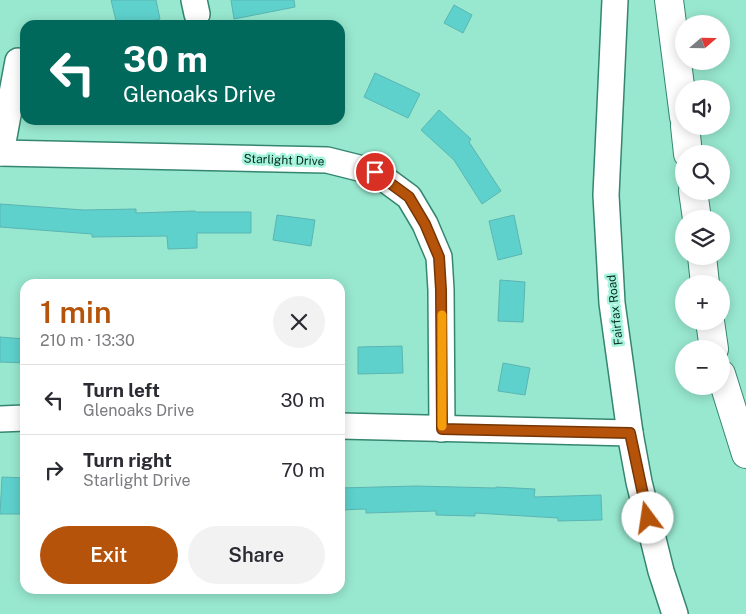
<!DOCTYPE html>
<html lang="en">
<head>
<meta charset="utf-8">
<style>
	:root { --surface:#fff; --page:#f2f2f3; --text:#2b2b33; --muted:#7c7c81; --line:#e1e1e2; --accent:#b45309 }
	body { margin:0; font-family:"Public Sans",sans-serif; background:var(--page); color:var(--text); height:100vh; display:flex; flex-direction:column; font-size:19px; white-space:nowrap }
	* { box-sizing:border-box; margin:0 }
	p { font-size:16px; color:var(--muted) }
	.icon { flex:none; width:28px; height:28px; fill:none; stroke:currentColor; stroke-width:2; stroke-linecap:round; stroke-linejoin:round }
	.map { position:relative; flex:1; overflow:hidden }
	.panel { position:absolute; left:20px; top:279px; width:325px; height:315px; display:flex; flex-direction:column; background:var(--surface); border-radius:15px; box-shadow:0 2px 12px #0003 }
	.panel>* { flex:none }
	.top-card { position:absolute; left:20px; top:20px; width:325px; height:105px; border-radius:15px; box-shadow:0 2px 12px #0003; background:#00695c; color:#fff; overflow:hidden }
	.needle { width:32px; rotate:70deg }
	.buttons { position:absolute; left:675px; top:15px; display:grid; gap:10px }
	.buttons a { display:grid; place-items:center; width:55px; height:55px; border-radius:50%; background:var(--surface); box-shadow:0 2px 12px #0003; font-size:25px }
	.pin { position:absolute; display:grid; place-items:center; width:42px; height:42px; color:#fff; margin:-21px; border:2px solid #fff; border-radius:50%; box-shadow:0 1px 5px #0007 }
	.me { position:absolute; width:55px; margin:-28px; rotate:346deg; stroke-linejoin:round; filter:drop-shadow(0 0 4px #0008) }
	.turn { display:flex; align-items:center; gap:18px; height:105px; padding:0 20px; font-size:22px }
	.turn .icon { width:65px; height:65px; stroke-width:2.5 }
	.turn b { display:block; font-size:35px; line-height:42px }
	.round { display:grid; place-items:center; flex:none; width:52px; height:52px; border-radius:26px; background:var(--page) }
	.overview { display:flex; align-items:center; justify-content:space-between; height:85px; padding:0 20px }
	h1 { font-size:30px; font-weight:600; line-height:38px; color:var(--accent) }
	.primary-button { display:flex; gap:10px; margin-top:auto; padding:10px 20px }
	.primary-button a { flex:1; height:58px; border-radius:30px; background:var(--accent); color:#fff; font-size:20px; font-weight:600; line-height:58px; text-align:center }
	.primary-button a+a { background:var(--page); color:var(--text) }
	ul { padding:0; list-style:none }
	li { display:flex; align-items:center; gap:15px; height:70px; padding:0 20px; border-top:1px solid var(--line) }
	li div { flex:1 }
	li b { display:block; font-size:19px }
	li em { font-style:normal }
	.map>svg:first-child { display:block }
	.building { fill:#5ed1cd; stroke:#5bb5b2 }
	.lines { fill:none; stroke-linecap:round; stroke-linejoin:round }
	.minor-casing { stroke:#358670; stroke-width:28 }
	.highway-casing { stroke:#358670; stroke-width:30 }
	.minor { stroke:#fff; stroke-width:25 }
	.highway { stroke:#fff; stroke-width:28 }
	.route-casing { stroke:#753606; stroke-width:12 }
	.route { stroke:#b45309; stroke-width:9 }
	.slow { stroke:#f59e0b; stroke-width:9 }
	.labels { text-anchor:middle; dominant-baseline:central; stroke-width:5; stroke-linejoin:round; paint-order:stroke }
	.street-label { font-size:12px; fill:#05281f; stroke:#a5f5dc }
</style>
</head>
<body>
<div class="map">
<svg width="746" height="614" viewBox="0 0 746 614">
	<rect width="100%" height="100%" fill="#98e8cf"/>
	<!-- building -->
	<g class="building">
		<path d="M111 0H156L160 19 133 25H117Z"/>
		<path d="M231 0H294L295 7 234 19Z"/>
		<path d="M454 5 472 15 463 33 444 23Z"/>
		<path d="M375 73 420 94 408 118 364 97Z"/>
		<path d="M439 110 471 139 469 142 501 191 482 204 454 160 421 130Z"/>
		<path d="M0 204 84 210 136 209V213L195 211 196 212H251V233H197V248L168 249 167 236 92 237V234L0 227Z"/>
		<path d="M277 215 315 220 311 246 273 240Z"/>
		<path d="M514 215 522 254 498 260 489 221Z"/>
		<path d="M500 280 525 282 523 322 498 321Z"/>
		<path d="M0 337 25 339V363L0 362Z"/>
		<path d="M402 346 403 373 358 374V347Z"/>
		<path d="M503 363 530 368 525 395 498 391Z"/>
		<path d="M2 477 25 478V514H0Z"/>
		<path d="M416 486 496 488V487L535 489 534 497 601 495 602 520 558 521V518L475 513V516L436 515V511L366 513V509L340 510V488Z"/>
	</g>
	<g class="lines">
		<defs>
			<g id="minor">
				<path d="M194 0 197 14"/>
				<path d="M615 0 606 195 612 303 630 433 639 482 661 571 675 614"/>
				<path d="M0 153 327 160 375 172 409 197 425 224 439 257 441 290 442 429"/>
				<path d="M1 153 18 61"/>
				<path d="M0 419 25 418"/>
				<path d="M340 426 630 433"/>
			</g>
			<g id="highway">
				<path d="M669 0 684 117"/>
				<path d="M685 126 688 154"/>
				<path d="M693 191 697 219"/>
				<path d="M702 256 705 284"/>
				<path d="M710 321 714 349"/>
				<path d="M721 374 746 454"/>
			</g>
		</defs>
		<!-- minor casing -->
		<use href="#minor" class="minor-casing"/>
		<!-- highway casing -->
		<use href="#highway" class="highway-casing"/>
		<!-- minor -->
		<use href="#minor" class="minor"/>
		<!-- highway -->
		<use href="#highway" class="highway"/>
	</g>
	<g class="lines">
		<defs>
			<path id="route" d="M375 172 409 197 425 224 439 257 441 290 442 429 630 433 648 518"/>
		</defs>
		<!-- route casing -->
		<use href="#route" class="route-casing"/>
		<!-- route -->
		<use href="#route" class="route"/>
		<!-- slow -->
		<path class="slow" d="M442 315V426"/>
	</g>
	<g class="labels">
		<!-- street labels -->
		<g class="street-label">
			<text transform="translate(284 160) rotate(2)">Starlight Drive</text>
			<text transform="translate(615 310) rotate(-96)">Fairfax Road</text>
		</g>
	</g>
</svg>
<div class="buttons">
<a><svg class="needle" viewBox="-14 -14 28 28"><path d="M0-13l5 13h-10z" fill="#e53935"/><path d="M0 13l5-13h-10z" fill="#7c7c81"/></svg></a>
<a><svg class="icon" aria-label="sound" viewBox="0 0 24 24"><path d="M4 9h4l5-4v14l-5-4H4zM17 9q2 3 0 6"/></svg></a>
<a><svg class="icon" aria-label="search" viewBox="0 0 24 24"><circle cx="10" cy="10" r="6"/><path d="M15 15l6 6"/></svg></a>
<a><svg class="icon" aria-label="layers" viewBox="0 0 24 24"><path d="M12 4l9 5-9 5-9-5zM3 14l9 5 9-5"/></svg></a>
<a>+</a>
<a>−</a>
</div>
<div class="pin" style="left:375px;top:172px;background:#d93025"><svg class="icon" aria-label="arrive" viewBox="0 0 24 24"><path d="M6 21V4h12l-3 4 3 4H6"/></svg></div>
<svg class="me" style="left:648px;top:518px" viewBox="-20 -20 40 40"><circle r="19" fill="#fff"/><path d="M0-13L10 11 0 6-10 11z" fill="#b45309"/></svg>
<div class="top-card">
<div class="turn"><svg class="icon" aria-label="left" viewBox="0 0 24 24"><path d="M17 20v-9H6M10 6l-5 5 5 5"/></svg><div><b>30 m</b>Glenoaks Drive</div></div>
</div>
<section class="panel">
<div class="overview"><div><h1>1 min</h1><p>210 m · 13:30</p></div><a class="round"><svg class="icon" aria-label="close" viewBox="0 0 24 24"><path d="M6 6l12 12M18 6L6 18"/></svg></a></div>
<ul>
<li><svg class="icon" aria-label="left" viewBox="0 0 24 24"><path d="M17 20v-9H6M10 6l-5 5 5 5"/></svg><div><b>Turn left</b><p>Glenoaks Drive</p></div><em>30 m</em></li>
<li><svg class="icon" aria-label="right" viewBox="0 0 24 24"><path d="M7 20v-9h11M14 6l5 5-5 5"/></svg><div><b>Turn right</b><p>Starlight Drive</p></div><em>70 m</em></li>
</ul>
<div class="primary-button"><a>Exit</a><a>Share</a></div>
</section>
</div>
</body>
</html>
